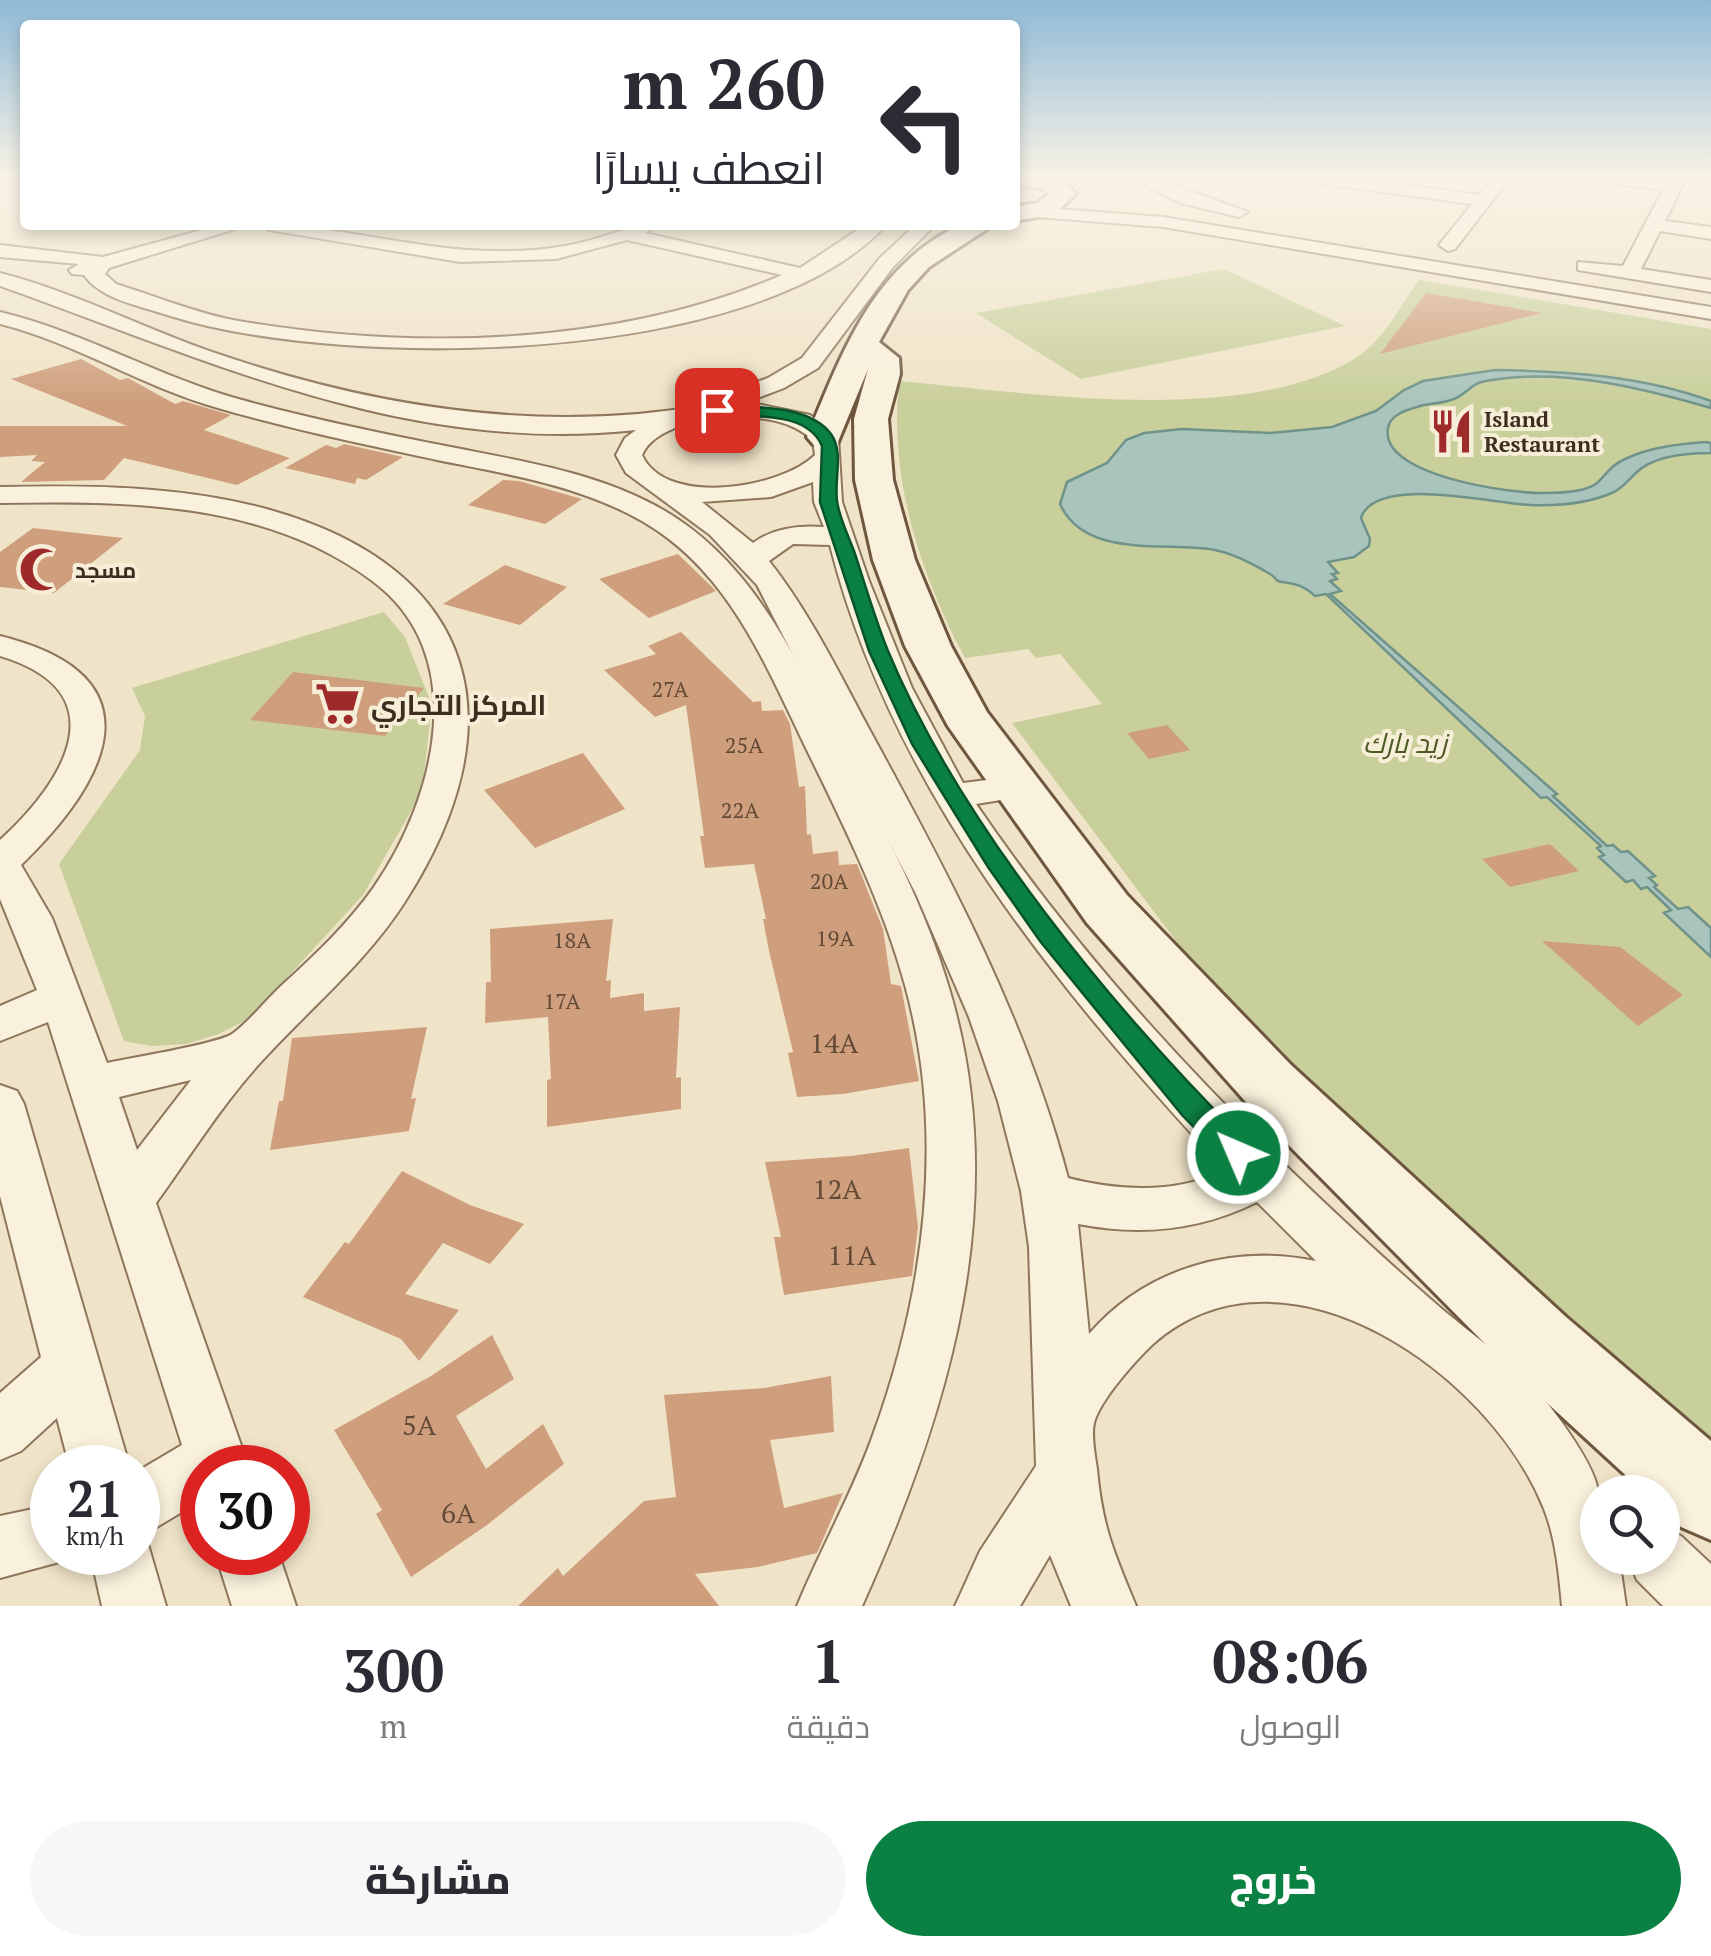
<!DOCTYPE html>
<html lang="ar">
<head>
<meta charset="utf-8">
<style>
	:root { --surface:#fff; --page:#f7f7f7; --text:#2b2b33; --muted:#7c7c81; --accent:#0b8043 }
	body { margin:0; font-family:"PT Serif",Cairo,serif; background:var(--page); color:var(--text); direction:rtl; height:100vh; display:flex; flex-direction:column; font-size:38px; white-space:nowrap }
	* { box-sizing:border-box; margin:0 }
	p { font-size:32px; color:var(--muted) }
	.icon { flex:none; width:55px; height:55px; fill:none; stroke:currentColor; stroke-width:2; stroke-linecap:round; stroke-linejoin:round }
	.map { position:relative; height:1606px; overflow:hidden; direction:ltr }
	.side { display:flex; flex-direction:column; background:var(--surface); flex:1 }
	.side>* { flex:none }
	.guide { position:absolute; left:20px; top:20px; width:1000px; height:210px; border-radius:10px; box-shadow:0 5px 15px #0003; direction:rtl; background:#fff; color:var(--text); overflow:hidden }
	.fabs { position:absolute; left:1580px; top:1475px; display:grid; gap:20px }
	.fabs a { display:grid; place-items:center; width:100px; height:100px; border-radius:50%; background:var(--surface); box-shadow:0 5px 15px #0003; font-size:50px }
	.speed { position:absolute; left:30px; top:1445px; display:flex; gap:20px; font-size:50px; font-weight:700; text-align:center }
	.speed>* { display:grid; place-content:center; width:130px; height:130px; border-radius:50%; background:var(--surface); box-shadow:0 5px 15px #0003; line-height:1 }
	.speed small { font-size:25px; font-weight:400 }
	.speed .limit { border:15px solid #d22; background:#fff; color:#111 }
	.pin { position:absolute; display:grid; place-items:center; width:85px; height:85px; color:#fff; margin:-42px; border-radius:20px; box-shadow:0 5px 15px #0006 }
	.me { position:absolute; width:110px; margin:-55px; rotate:315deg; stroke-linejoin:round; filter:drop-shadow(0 0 8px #0008) }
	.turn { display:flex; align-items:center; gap:35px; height:210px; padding:0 30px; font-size:45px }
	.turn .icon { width:130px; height:130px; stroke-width:2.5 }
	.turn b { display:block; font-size:70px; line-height:85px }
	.eta { display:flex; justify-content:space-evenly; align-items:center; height:170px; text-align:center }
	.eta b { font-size:60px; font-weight:800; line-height:70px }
	.primary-button { display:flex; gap:20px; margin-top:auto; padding:20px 30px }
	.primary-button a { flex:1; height:115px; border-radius:60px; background:var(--accent); color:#fff; font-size:40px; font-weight:800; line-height:115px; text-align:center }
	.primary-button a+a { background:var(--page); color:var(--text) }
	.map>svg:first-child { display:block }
	.green { fill:#c9cf9b }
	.water { fill:#a9c4bc; stroke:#6f938a; stroke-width:2.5 }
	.building { fill:#cf9f7d }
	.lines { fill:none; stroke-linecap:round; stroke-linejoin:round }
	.street-casing { stroke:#8d765c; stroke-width:4 }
	.secondary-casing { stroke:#6f573f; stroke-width:6 }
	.street { fill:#faf1dc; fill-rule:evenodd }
	.secondary { fill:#faf1dc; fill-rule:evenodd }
	.route { fill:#0b8043; stroke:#07532c; stroke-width:2.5 }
	.labels { text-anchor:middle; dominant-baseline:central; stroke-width:8; stroke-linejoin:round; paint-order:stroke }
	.far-poi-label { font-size:22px; font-weight:bold; fill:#3d2e20; stroke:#f7eed8; text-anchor:start }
	.number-label { font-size:22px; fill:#624a37 }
	.poi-label { font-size:28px; font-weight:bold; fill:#3d2e20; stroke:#f7eed8; text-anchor:start }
	.park-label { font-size:28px; font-style:italic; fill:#4d5a26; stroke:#f7eed8 }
	.near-number-label { font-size:28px; fill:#624a37 }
</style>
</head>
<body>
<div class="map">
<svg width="1711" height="1606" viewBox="0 0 1711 1606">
	<rect width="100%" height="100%" fill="#f0e4c8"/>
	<!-- green -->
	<g class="green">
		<path d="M1224 269 1345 326 1081 379 976 313Z"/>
		<path d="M1419 280 1711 329V1444L1412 1183 1203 977 1012 723 1102 704 1060 654 1036 658 1028 649 965 658C919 572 889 478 899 381 1024 392 1247 428 1357 357 1384 340 1400 306 1419 280Z"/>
		<path d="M384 612 405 637 432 705 422 792 363 895 250 1018 219 1034 186 1044 152 1046 124 1041 59 864 140 750 145 716 132 688Z"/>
	</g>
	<!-- water -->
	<path class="water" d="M1495 370C1568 371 1642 376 1711 401V408C1642 388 1559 367 1486 381 1471 383 1467 394 1454 399 1442 404 1429 403 1417 407 1406 410 1390 415 1388 428 1379 476 1513 494 1545 493 1559 493 1586 492 1597 483 1607 474 1611 465 1625 459 1650 447 1679 444 1706 442L1711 443V453C1688 453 1655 455 1637 472 1629 479 1624 487 1614 492 1588 504 1557 506 1530 505 1494 504 1375 474 1361 518L1370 539 1369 546 1354 557 1328 562 1338 573 1332 574 1337 579 1330 581 1341 591 1330 594 1557 794 1553 796 1607 846 1613 845 1621 852 1628 851 1655 876 1649 878 1657 885 1654 887 1678 909 1688 907 1711 928V957L1664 913 1671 910 1647 887 1641 889 1633 880 1626 882 1599 857 1604 855 1597 848 1601 846 1547 797 1541 798 1326 594 1315 596C1303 585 1296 584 1282 582 1273 581 1278 578 1270 574 1255 565 1234 554 1215 550 1168 541 1085 560 1060 504L1067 482 1107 463 1126 440 1144 433 1182 429 1271 433 1332 427 1376 411 1404 390 1423 381Z"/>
	<!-- building -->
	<g class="building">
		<path d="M1426 293 1542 313 1380 354Z"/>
		<path d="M81 359 120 380 128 378 175 404 183 401 231 415 204 430 290 458 237 485 124 458 104 480 21 482 45 462 31 461 37 455 0 457V426H127L11 379Z"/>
		<path d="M344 444 403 457 366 480 357 478 355 484 285 468 326 445 336 448Z"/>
		<path d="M503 480 519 481 582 499 545 524 468 505Z"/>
		<path d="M33 528 123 538 54 593 0 587V552Z"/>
		<path d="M678 554 716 591 649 618 599 579Z"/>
		<path d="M505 565 567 587 520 625 443 604Z"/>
		<path d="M681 632 753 702 761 701 762 711 783 710 790 724 799 787 805 786 807 835 811 834 813 854 838 851 839 865 857 864 883 929 891 984 901 986 919 1081 843 1094 797 1097 788 1053 793 1052 769 951 763 919H766L754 864 705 868 700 836H704L686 705 655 717 604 670 656 654 648 646Z"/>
		<path d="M293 672 424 688 385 736 250 720Z"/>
		<path d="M1167 725 1190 750 1149 759 1127 733Z"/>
		<path d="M583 753 625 809 535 848 484 790Z"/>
		<path d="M1550 844 1579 871 1510 887 1482 859Z"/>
		<path d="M613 919 606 981 611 980 610 998 644 993V1011L680 1007 676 1078 681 1077V1109L547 1127V1080L551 1079 548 1017 485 1023 486 982H491L490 929Z"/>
		<path d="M1542 941 1620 947 1683 995 1638 1026Z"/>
		<path d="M427 1027 411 1099 416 1098 409 1131 270 1150 279 1101H283L292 1038Z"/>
		<path d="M909 1148 918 1227 912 1276 784 1295 774 1237H781L765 1162 851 1156Z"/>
		<path d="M402 1171 470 1205 524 1224 490 1264 443 1243 405 1294 459 1310 419 1361 401 1339 303 1297 345 1242 349 1244Z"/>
		<path d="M492 1335 514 1379 456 1416 486 1469 543 1424 564 1464 487 1525 411 1577 376 1514 382 1510 334 1430 431 1376Z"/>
		<path d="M831 1376 834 1432 770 1440 784 1508 843 1493 817 1553 758 1567 695 1574 719 1606H518L558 1568 563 1576 644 1501 676 1497 664 1395 764 1388Z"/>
	</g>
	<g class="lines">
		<defs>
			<g id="street">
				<path d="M1131 178H1154L1248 212 1239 217 1181 203Z"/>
				<path d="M1309 178H1355L1479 195 1493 178H1510L1455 249 1448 251 1439 245 1472 204 1317 183Z"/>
				<path d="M1601 178H1686L1665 221 1711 227V239L1660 231 1641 269 1711 280V292L1578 270V262L1623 266 1663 190 1609 183Z"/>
				<path d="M1030 207 1163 217 1711 307V319L1163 227 1024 216 1021 212Z"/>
				<path d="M220 225H232L235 229 109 268 105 274 116 284C155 296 193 312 233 320 410 351 615 347 782 275L627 240 556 259 460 262 269 230 260 225C343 225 423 253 506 251 537 251 569 247 598 238 620 231 635 225 658 225L645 233 800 268 865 225H886C757 367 337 371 164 314 137 305 101 299 84 275L72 274 69 270 79 264 0 257V245L103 257Z"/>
				<path d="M915 225H935L893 267 818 368 784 388 747 402 810 415 838 437 842 502 869 581 912 688 963 783 1018 776 1031 779 1036 787 1031 795 976 804C1085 964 1216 1103 1358 1234 1386 1260 1414 1285 1443 1310 1488 1347 1529 1374 1563 1424 1575 1441 1595 1470 1598 1491 1601 1508 1598 1537 1598 1558H1619L1626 1606H1562C1559 1574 1556 1539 1544 1509 1491 1374 1285 1228 1153 1344 1136 1360 1100 1400 1094 1423 1091 1436 1095 1455 1097 1469 1102 1526 1114 1553 1136 1606H1071L1050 1555 1020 1606H955L980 1551 1036 1466 1029 1247 1021 1191 998 1101 969 1017 916 894 757 585 710 535 626 473 616 455 625 438 636 430C407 455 209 360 0 286V273C74 292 143 328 215 353 376 408 544 435 711 404L714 398 768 378 802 358 879 259ZM731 417C761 417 789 419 813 440L815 455C782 488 666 508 642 455 654 427 704 418 731 417ZM813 482 814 502 824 527C800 525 773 528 753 543L702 502 771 497ZM793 544 830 545C892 789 1057 989 1225 1170 1178 1194 1118 1191 1068 1178 1027 1022 951 879 874 738 842 679 811 614 769 561ZM1257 1202 1316 1261C1232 1244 1146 1268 1089 1334L1078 1224C1140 1236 1199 1231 1257 1202Z"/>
				<path d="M0 312C84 332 158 377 242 400 312 419 384 434 456 448 527 462 602 474 665 511 753 563 795 657 840 744 880 823 924 903 949 988 1013 1201 950 1410 862 1606H797C821 1548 852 1494 873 1435 925 1292 946 1134 905 985 882 901 842 822 804 744 763 659 727 570 642 521 579 485 506 474 437 460 363 444 290 429 218 408 143 387 76 343 0 324Z"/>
				<path d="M0 487C90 485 183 486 270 510 481 570 518 724 406 900 367 962 309 1009 260 1063 221 1106 190 1156 156 1203L249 1468H202V1500L145 1534 166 1606H102L90 1552H138V1471L182 1445 48 1022 0 1041V1006L37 990 0 899V840C64 782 120 692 0 656V636C161 676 110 779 21 865L52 918 107 1063C130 1058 217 1044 232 1034 250 1021 265 1001 281 986 314 956 348 924 374 887 435 799 473 654 371 580 265 501 127 501 0 503ZM191 1080 137 1150 119 1097Z"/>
				<path d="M0 1085 17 1091 24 1104 130 1468H70L57 1418 21 1451 0 1460V1393L41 1357 0 1196Z"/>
				<path d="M52 1505V1552H76L74 1558 0 1578V1516Z"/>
				<path d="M1662 1528 1681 1536 1711 1564V1606H1663L1637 1580 1628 1558H1662Z"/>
				<path d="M215 1552H278L296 1606H232Z"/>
			</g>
			<g id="secondary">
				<path d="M1015 178H1060L1076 194 1054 214 1015 221V207L1038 203 1049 194 1044 189 1015 183Z"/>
				<path d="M960 225H993L929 267 908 290 879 342 899 358 900 374 888 419 893 480 915 560 951 646 987 712 1127 895 1291 1065 1566 1317 1711 1441V1540L1681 1527 1662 1510V1492H1644L1510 1369 1245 1101 1087 923 948 726 905 646 873 560 855 480 854 419 868 369 837 444 825 448 813 444 807 437C842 353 872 267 960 225Z"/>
			</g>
		</defs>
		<!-- street casing -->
		<use href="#street" class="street-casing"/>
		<!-- secondary casing -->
		<use href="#secondary" class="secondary-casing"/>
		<!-- street -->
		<use href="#street" class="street"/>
		<!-- secondary -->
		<use href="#secondary" class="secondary"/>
	</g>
	<!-- sky -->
	<linearGradient id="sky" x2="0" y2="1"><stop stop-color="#8fbad6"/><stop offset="0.44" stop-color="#f8f3e6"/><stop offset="1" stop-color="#f8f3e6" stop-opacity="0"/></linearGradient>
	<rect width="1711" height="403" fill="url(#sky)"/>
	<!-- route -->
	<path class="route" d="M717 405C751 408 808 403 831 434 844 452 834 480 837 501 839 517 848 535 854 551 865 584 875 619 888 651 961 826 1115 1011 1248 1144L1252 1153 1248 1161 1238 1165 1227 1161 1182 1115 1040 941 988 867 912 744 869 651 820 502 822 446C806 408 745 419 712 413V407Z"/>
	<!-- icons -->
	<defs>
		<symbol id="restaurant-bare" viewBox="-9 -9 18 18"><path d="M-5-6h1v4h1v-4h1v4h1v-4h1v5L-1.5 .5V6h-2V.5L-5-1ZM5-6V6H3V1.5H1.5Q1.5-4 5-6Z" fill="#9e2a2b" stroke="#f7eed8" stroke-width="2.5" paint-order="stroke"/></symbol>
		<symbol id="mosque-bare" viewBox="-9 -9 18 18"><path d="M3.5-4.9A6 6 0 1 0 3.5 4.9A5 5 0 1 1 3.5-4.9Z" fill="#9e2a2b" stroke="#f7eed8" stroke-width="2.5" paint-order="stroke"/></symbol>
		<symbol id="supermarket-bare" viewBox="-9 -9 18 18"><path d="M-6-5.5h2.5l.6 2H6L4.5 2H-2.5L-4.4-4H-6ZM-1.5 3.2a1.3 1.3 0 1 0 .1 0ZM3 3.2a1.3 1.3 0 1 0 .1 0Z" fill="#9e2a2b" stroke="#f7eed8" stroke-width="2.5" paint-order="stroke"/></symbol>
	</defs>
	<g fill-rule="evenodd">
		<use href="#restaurant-bare" x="1420" y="400" width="63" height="63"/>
		<use href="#mosque-bare" x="10" y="538" width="63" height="63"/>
		<use href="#supermarket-bare" x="306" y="672" width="63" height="63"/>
	</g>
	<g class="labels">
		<!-- far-poi labels -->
		<g class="far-poi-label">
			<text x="1484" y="418">Island<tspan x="1484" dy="25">Restaurant</tspan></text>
			<text x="75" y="569">مسجد</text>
		</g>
		<!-- number labels -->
		<g class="number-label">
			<text x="670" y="688">27A</text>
			<text x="744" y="744">25A</text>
			<text x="740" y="809">22A</text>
			<text x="829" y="880">20A</text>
			<text x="835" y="937">19A</text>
			<text x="572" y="939">18A</text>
			<text x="562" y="1000">17A</text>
		</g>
		<!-- poi labels -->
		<g class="poi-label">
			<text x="371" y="704">المركز التجاري</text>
		</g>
		<!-- park labels -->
		<g class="park-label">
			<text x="1405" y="742">زيد بارك</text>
		</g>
		<!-- near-number labels -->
		<g class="near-number-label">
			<text x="834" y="1042">14A</text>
			<text x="837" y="1188">12A</text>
			<text x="852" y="1254">11A</text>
			<text x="419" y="1424">5A</text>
			<text x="458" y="1512">6A</text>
		</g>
	</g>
</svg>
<div class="fabs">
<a><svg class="icon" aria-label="search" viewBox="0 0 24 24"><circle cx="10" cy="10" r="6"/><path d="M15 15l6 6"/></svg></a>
</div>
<div class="speed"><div>21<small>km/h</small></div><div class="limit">30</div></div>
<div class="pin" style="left:717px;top:410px;background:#d93025"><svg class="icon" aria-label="arrive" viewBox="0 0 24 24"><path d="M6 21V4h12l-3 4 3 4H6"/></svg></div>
<svg class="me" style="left:1238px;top:1153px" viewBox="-20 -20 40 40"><circle r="17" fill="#0b8043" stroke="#fff" stroke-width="3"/><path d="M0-11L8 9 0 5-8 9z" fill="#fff"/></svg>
<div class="guide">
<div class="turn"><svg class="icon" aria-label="left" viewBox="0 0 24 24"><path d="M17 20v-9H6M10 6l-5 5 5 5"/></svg><div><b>260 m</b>انعطف يسارًا</div></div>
</div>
</div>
<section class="side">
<div class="eta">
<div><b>08:06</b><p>الوصول</p></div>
<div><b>1</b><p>دقيقة</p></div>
<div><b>300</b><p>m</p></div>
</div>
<div class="primary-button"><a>خروج</a><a>مشاركة</a></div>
</section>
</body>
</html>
